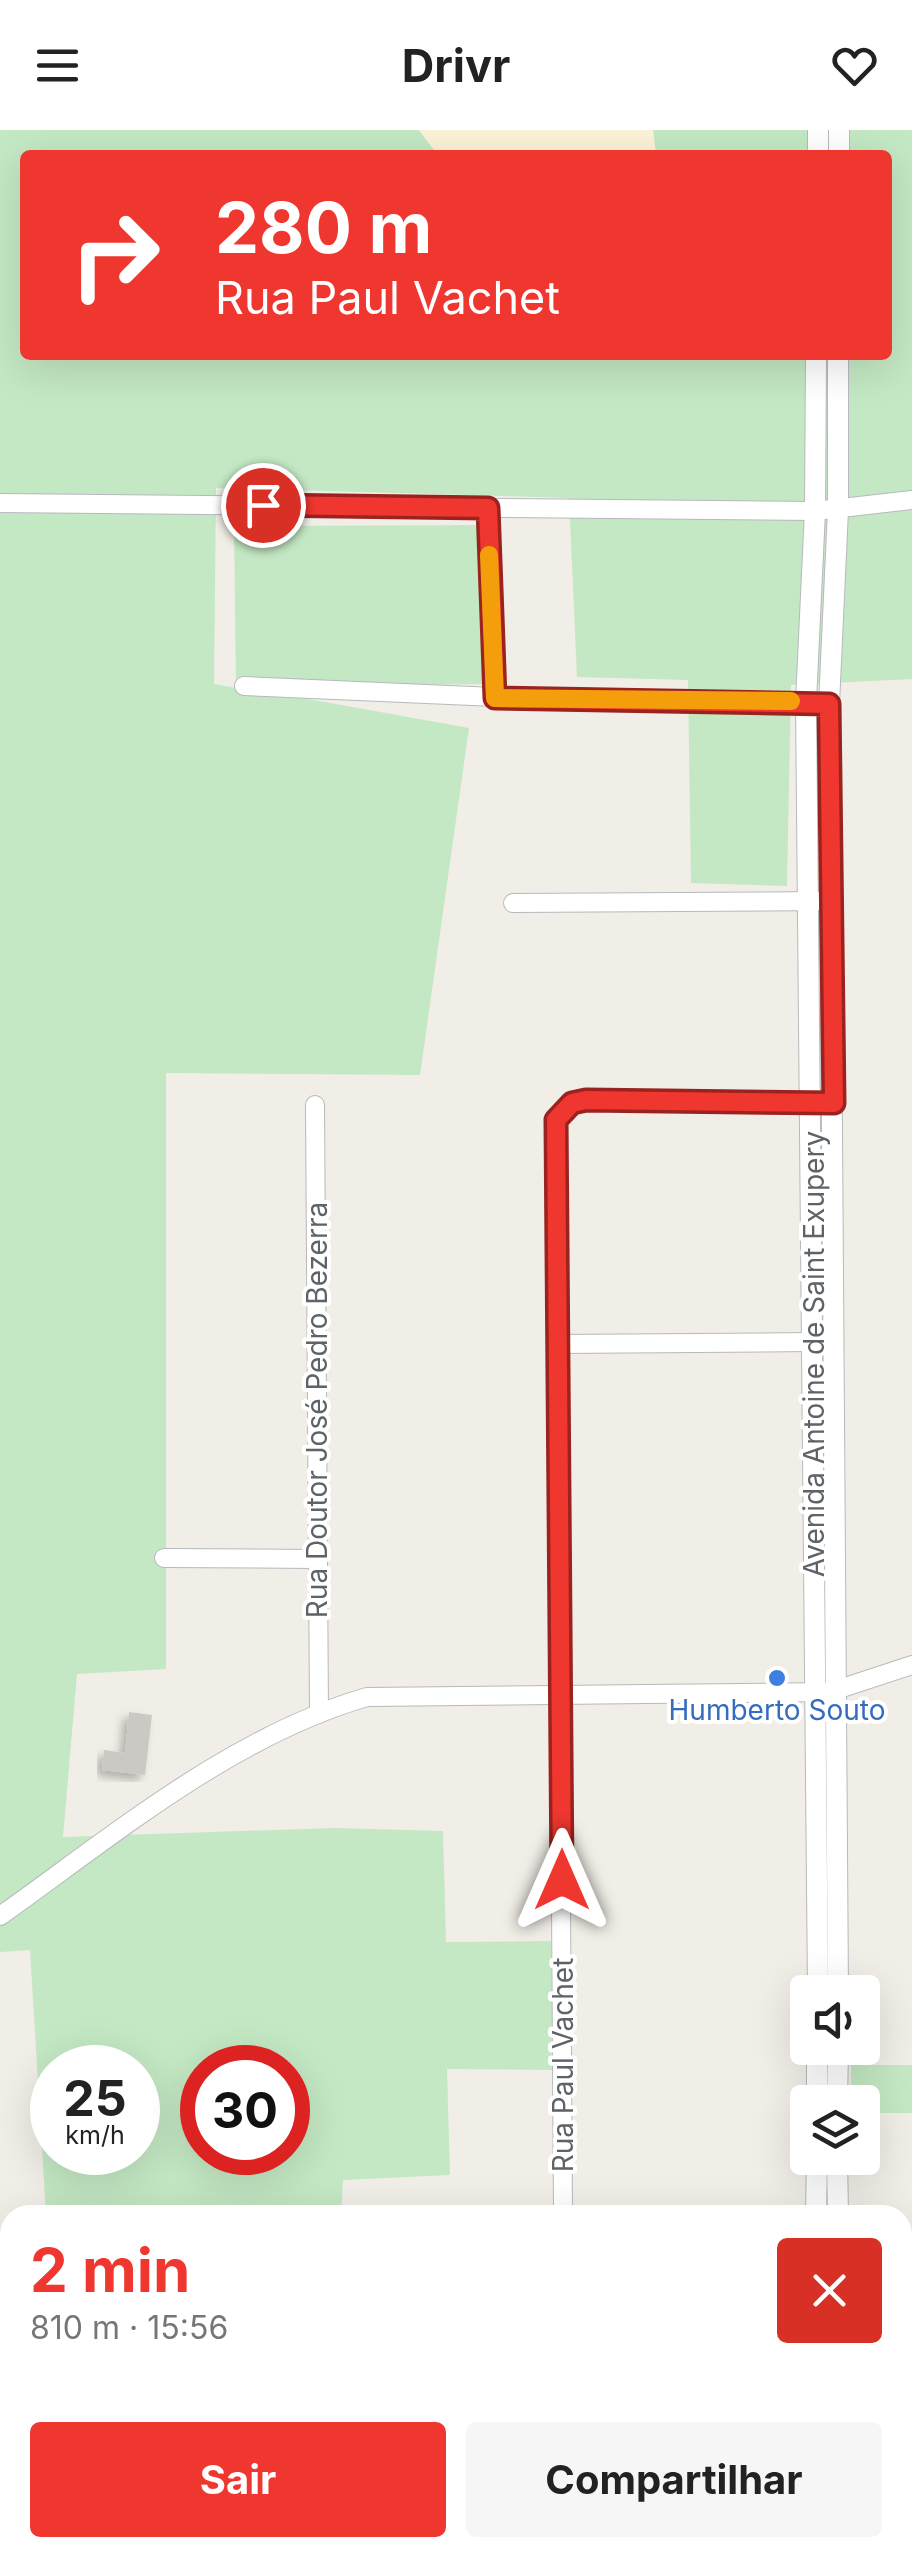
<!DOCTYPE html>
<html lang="pt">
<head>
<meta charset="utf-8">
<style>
	:root { --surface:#fff; --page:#f6f6f6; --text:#222; --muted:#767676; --accent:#ef362f }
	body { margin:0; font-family:Inter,sans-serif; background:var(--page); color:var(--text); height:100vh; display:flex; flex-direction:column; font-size:38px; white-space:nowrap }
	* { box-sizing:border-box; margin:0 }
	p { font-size:32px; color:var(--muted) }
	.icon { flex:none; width:55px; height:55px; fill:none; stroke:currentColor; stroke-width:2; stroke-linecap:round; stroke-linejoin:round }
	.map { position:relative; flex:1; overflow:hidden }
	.sheet { position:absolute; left:0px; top:2075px; width:912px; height:352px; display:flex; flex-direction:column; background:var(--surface); border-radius:30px 30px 0 0; box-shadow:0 10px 40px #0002 }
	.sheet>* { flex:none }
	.guide { position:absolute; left:20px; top:20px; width:872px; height:210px; border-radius:10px; box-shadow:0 10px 40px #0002; background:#ef362f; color:#fff; overflow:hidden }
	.buttons { position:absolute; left:790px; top:1845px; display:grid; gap:20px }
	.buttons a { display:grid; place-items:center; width:90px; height:90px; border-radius:10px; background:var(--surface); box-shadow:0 10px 40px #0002; font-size:50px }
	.speed { position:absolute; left:30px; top:1915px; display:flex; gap:20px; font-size:50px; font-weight:700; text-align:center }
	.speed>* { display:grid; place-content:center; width:130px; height:130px; border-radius:50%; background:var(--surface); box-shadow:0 10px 40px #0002; line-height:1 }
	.speed small { font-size:25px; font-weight:400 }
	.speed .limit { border:15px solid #d22; background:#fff; color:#111 }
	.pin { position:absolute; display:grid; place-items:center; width:85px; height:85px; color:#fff; margin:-42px; border:5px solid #fff; border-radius:50%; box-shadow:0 2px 10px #0007 }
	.me { position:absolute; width:110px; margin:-55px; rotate:0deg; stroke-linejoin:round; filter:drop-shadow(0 0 8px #0008) }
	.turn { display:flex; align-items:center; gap:35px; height:210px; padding:0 30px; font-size:45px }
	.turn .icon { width:130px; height:130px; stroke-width:2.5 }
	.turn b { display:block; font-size:70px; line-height:85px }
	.round { display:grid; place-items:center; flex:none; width:105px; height:105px; border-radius:10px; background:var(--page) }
	.head { display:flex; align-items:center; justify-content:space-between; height:170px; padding:0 30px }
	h1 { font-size:60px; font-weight:700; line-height:75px; color:var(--accent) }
	.button { display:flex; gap:20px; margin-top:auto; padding:20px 30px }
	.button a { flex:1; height:115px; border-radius:10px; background:var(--accent); color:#fff; font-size:40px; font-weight:700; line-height:115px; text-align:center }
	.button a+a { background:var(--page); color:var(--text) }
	header { display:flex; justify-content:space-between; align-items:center; height:130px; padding:0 30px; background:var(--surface); font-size:45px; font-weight:700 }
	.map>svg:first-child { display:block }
	.green { fill:#c4e8c3; fill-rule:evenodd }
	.sand { fill:#fcf2d7 }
	.building { fill:#ccc9c4; filter:url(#shadow) }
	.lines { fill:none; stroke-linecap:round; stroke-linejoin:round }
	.minor-casing { stroke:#b7b9bd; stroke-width:20 }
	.tertiary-casing { stroke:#b7b9bd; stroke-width:22 }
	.minor { stroke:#fff; stroke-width:18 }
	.tertiary { stroke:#fff; stroke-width:20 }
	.route-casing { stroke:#9b231f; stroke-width:25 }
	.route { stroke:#ef362f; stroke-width:18 }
	.slow { stroke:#f59e0b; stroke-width:18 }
	.shop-dot { fill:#3f7fe0; stroke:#fff; stroke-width:4 }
	.labels { text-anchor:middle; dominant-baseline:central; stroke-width:8; stroke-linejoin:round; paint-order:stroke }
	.street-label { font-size:28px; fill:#5e6367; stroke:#fff }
	.shop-label { font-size:28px; fill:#366cbe; stroke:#fff }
</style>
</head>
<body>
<header><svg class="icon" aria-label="menu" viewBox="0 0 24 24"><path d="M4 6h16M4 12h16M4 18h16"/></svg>Drivr<svg class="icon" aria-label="heart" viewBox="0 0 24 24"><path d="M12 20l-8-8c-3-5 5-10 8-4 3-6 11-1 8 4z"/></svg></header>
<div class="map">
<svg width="912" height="2426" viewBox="0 0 912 2426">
	<defs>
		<filter id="shadow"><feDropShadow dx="-5.5" dy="5.5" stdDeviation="5" flood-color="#0004"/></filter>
	</defs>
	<rect width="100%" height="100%" fill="#f1eee7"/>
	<!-- green -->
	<g class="green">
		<path d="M0 0H419L438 25H25V225H888V25H656L653 0H912V549L791 555 787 756 691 753 688 550 577 547 569 368 216 358 214 554 236 558 234 396 489 395 494 554 241 557 469 598 420 945 166 943V1539L77 1544 63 1707 334 1698 443 1701 446 1812 551 1811 553 1940 447 1939 450 2045 343 2050 341 2085H46L30 1820 0 1822ZM52 1938H138V2022H52ZM202 1938H288V2022H202Z"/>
		<path d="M851 1935H912V1983H863L862 1972H851Z"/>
		<path d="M0 2197H10V2418H702V2426H0Z"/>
	</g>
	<!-- sand -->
	<path class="sand" d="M419 0H653L656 25H438Z"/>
	<!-- building -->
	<path class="building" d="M129 1582 152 1585 145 1645 102 1640 104 1620 125 1623Z"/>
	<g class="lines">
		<defs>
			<g id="minor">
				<path d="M0 373 815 381 912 370"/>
				<path d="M488 378 495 567"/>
				<path d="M244 556 495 567 829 574"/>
				<path d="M513 773 833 771"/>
				<path d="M315 975 319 1584"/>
				<path d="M559 1214 812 1212"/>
				<path d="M164 1428 318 1429"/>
				<path d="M0 1786C113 1706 232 1606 367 1567L830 1562 912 1535"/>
				<path d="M563 2085 556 991 572 973 586 970 823 972"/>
				<path d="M902 2218H912"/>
			</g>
			<g id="tertiary">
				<path d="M818 25V0"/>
				<path d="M839 25V0"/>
				<path d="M816 225 815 381 806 571 818 1862"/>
				<path d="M838 1862 829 574 838 380V225"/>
				<path d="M817 1972V1918"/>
				<path d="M837 1972 838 1918"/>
				<path d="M837 2028 838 2085"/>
				<path d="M816 2085 817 2028"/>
				<path d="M821 2418V2426"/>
				<path d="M842 2418V2426"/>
			</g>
		</defs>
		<!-- minor casing -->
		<use href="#minor" class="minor-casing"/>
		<!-- tertiary casing -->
		<use href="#tertiary" class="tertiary-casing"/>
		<!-- minor -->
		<use href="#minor" class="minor"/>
		<!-- tertiary -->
		<use href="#tertiary" class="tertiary"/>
	</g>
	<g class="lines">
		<defs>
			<path id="route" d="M263 375 488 378 495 568 829 574 834 973 586 970 572 973 556 990 562 1750"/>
		</defs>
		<!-- route casing -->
		<use href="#route" class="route-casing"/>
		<!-- route -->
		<use href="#route" class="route"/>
		<!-- slow -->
		<path class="slow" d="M489 425 495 568 791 571"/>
	</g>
	<!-- markers -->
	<circle class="shop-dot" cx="777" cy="1548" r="10"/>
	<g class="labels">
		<!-- street labels -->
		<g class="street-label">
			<text transform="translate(814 1224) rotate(-90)">Avenida Antoine de Saint Exupery</text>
			<text transform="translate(317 1280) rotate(-90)">Rua Doutor José Pedro Bezerra</text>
			<text transform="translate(563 1935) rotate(-90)">Rua Paul Vachet</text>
		</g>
		<!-- shop labels -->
		<g class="shop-label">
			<text x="777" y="1580">Humberto Souto</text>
		</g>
	</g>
</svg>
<div class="buttons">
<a><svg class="icon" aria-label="sound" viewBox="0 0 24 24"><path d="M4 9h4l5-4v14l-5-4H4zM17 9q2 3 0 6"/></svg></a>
<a><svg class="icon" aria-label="layers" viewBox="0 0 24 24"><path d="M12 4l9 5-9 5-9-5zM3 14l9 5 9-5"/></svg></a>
</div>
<div class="speed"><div>25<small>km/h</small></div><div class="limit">30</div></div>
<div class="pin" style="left:263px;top:375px;background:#d93025"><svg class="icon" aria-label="arrive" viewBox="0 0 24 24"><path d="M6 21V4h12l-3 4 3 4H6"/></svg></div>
<svg class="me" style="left:562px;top:1750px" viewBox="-20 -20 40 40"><path d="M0-17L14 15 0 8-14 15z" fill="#ef362f" stroke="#fff" stroke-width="4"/></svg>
<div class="guide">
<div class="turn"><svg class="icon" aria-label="right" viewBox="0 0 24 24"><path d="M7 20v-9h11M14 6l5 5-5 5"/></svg><div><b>280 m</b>Rua Paul Vachet</div></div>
</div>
<section class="sheet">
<div class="head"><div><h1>2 min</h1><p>810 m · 15:56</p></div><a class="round" style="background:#d93025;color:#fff"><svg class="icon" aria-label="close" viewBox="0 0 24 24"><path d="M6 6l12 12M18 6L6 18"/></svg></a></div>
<div class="button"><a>Sair</a><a>Compartilhar</a></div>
</section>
</div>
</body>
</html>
